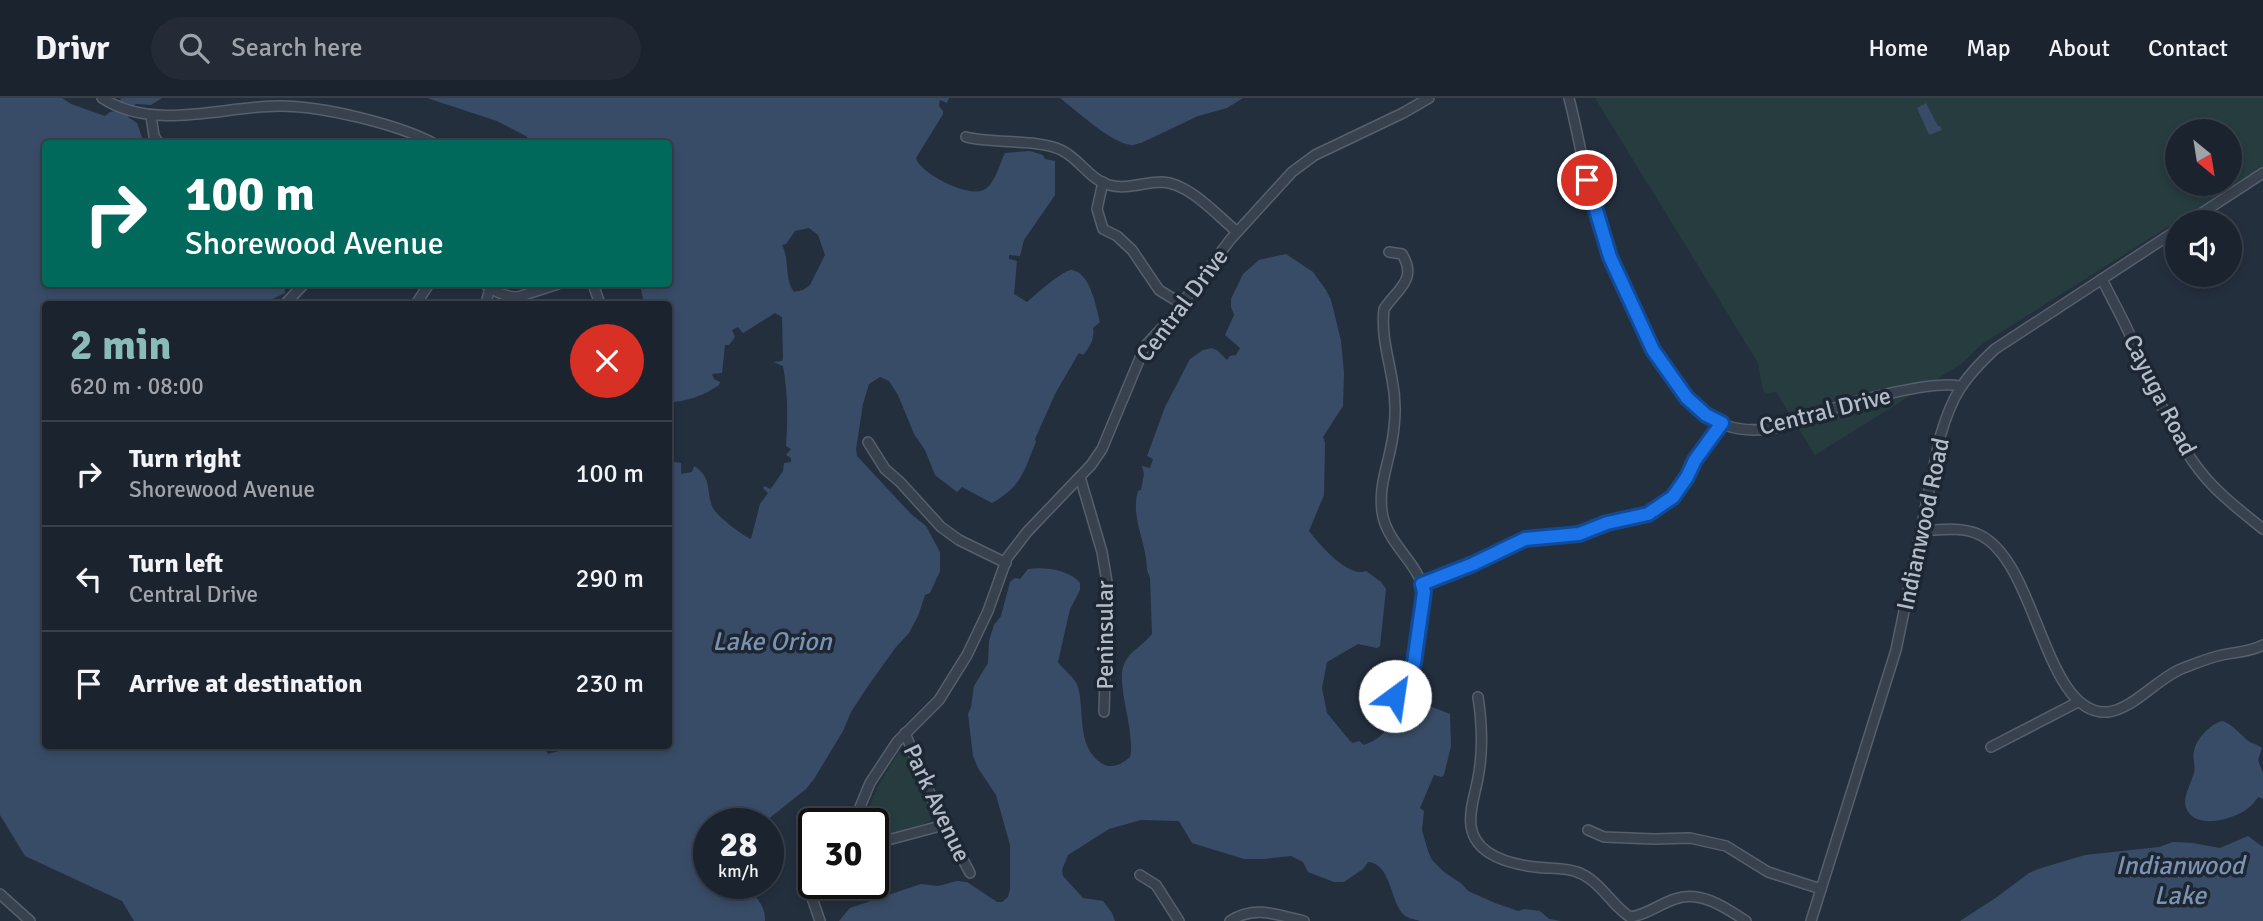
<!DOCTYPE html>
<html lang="en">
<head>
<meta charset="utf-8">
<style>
	:root { --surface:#1b232e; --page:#242b36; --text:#f1f3f6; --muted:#a0a4aa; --line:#39404a; --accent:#8bbbb9 }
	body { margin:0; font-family:Signika,sans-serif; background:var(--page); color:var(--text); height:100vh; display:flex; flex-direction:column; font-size:26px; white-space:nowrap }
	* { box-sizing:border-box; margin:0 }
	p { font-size:23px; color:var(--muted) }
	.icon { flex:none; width:38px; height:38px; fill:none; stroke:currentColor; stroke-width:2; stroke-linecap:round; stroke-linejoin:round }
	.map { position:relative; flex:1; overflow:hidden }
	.drawer { position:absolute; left:42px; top:203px; width:630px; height:448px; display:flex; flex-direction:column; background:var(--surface); border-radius:7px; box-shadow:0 4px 10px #0003,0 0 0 2px var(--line) }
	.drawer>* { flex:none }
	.top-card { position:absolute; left:42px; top:42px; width:630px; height:147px; border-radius:7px; box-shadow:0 4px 10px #0003,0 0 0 2px var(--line); background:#00695c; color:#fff; overflow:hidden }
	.needle { width:46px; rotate:150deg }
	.buttons { position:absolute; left:2165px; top:21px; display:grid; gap:14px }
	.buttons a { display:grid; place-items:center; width:77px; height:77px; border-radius:50%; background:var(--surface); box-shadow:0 4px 10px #0003,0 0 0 2px var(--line); font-size:35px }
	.speed { position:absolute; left:693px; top:710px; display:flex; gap:14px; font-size:35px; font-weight:700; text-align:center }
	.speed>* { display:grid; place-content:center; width:91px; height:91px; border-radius:50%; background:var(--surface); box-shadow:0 4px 10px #0003,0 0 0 2px var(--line); line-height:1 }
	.speed small { font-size:18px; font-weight:400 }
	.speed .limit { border:4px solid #111; border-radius:10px; background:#fff; color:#111 }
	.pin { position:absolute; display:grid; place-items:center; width:60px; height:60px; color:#fff; margin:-30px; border:4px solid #fff; border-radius:50%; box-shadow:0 2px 7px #0007 }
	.me { position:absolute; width:77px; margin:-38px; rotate:31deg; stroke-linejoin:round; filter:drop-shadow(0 0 5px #0008) }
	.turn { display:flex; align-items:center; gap:24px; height:147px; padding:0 28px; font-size:32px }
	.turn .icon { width:91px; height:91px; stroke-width:2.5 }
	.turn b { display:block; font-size:49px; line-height:60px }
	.round { display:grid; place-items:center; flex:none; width:74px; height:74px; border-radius:37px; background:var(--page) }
	.overview { display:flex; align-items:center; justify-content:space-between; height:119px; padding:0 28px }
	h1 { font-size:42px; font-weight:800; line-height:52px; color:var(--accent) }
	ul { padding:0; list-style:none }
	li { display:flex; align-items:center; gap:21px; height:105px; padding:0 28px; border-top:2px solid var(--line) }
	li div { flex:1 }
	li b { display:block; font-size:26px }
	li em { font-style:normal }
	header { display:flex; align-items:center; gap:42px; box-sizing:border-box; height:98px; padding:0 35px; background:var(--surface); border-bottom:2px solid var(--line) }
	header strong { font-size:33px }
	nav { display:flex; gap:38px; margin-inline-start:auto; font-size:24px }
	.search { width:490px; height:63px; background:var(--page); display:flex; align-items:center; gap:18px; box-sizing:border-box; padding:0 24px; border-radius:38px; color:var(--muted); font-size:26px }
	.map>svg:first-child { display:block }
	.green { fill:#263c3f; fill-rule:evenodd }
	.water { fill:#394c67; fill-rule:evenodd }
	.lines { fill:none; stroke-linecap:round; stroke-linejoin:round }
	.minor-casing { stroke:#565f6c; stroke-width:12 }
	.minor { stroke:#38414e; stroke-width:9 }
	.route-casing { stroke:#114b97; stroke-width:18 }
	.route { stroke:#1a73e8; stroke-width:12 }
	.labels { text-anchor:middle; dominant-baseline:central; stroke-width:7; stroke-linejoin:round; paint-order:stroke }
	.street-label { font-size:24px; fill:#b4bcc9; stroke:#1d2633 }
	.water-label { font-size:26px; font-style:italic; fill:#7c92b1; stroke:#1d2633 }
</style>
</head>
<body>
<header>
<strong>Drivr</strong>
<div class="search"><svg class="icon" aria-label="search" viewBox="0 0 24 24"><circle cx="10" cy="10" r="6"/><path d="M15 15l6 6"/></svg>Search here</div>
<nav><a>Home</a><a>Map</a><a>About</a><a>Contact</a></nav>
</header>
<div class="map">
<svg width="2263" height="823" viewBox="0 0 2263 823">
	<rect width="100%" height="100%" fill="#242f3e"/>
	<!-- green -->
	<g class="green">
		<path d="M1595 0H2263V69L1982 246 1961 266 1815 357 1776 294 1767 296 1763 293 1758 265ZM2177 33H2230V86H2177Z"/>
		<path d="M900 652H904L909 656 911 665 931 714V722L915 730 873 739V726H862L877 690Z"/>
	</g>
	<!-- water -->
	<g class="water">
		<path d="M0 0H62L71 6 105 18 110 14 115 13 121 0H162L151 7 136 6 131 9 128 19 137 25 144 45 46 46V186H290L285 191V195L262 206H46V648H544L548 656 566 651 567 648H668L669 363 681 365V376L692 374 694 368C712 379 706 392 712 408 716 418 742 437 751 441L760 406 768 395 763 390 765 388 770 391 772 389 783 373 784 365 791 364V360L786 357 791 351 786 348C788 319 788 296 783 268L773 264 782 263 783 260 782 219 775 215 743 235 738 229 732 232 735 239 729 247H725L722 275 712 276 714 281 720 284 719 287C705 297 686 304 669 304L668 206H644L641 191 635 186H668V46L532 45 526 38 497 23 427 0H949L947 5 940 2 939 8 943 13V16L916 60C920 76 973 103 987 90 996 82 1000 65 1005 55L1030 53 1043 57 1045 61 1055 63V97L1024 142 1020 158 1009 157V161L1017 163 1014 196 1027 204C1034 198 1064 171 1072 172 1091 175 1096 210 1100 224L1093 230C1095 240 1090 249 1083 257L1079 255 1077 258 1055 296 1035 341 1036 344C1023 374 1023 387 992 405L962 389 957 394 935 377 925 352 914 336 898 297 889 283 880 279 869 286 863 306 856 351 857 358 911 416 926 428 940 454V473L930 495 925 497 918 518 909 535 896 549 868 588 851 614 843 633 814 681 806 691 762 726H709V786H744C754 797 766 807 765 823H134L122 803 25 758 0 717ZM809 130 818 137 825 157 810 187 803 192 794 194C784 181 790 162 782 147L786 146 795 133Z"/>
		<path d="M1060 0H1243L1227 10 1198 18 1141 45C1138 45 1134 48 1131 47 1111 45 1077 13 1060 0Z"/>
		<path d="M1926 5 1938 28H1940L1942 32 1929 37 1917 10Z"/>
		<path d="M1286 156 1313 174 1326 192 1331 202 1341 243 1344 275 1343 308 1323 339 1325 345 1324 397 1309 433C1320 447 1348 480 1366 473L1381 484 1386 491 1380 548 1377 550 1358 546 1327 564 1322 590 1327 615 1350 643 1353 645 1359 643 1364 647C1391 637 1385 626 1402 607L1422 605 1450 616 1451 648 1444 677 1442 679 1434 677 1420 710 1424 713 1422 732 1428 753 1432 762 1444 774 1462 786 1468 793 1495 805 1518 813 1525 811 1540 813 1549 821 1561 823H1420C1414 821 1409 821 1404 817 1390 804 1391 765 1368 764L1363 771 1344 784H1334L1308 774 1303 764 1291 758 1264 761H1244L1192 745 1179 723 1141 722 1109 731 1068 757 1062 772 1063 778 1083 800 1103 803 1112 815 1115 823H839L850 810 921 786 938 788 957 783 967 784 997 804H1002L1008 799 1010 791V747L996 697 978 670 973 658 968 616 971 609 974 588 988 565 989 543 994 527 1001 518 1010 484 1015 480 1020 481 1028 471C1045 469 1068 471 1080 485V492L1070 511 1058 564C1064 573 1075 579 1078 589 1085 615 1076 647 1101 665 1112 672 1122 666 1130 659 1136 633 1114 584 1125 564 1131 552 1144 547 1152 536L1150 480 1147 472C1147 445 1130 420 1138 393L1141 392 1144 376 1142 368 1150 370 1153 361 1147 358 1165 309 1190 261 1203 252 1212 250 1218 253 1227 262 1230 258 1236 257 1240 250 1225 237 1234 217 1231 209V201L1243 176 1259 162Z"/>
		<path d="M2223 623C2234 628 2238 634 2247 642 2252 646 2257 646 2262 650L2258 662 2263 675V701L2258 699C2255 704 2251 708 2247 711 2233 721 2198 732 2187 712 2181 701 2191 686 2194 675 2196 668 2192 661 2194 653 2196 641 2211 625 2223 623Z"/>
		<path d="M2248 738 2263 749V823H1960L1997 799 2029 775 2038 771 2085 757 2159 749 2173 744 2193 745 2220 750Z"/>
	</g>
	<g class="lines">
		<defs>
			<g id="minor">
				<path d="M102 0C154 34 222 8 280 8 322 8 398 26 435 46"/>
				<path d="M1569 0C1579 39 1585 80 1597 119 1613 174 1658 282 1705 316 1729 334 1758 335 1786 327 1801 323 1816 316 1831 311 1860 302 1933 282 1960 288"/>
				<path d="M151 18 154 38 159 46"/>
				<path d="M966 39C993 46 1039 41 1061 52 1079 60 1090 82 1109 87 1126 92 1145 84 1162 84 1189 85 1217 117 1237 134"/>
				<path d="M1103 84 1097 111 1103 131 1117 138 1132 152 1159 192 1182 206"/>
				<path d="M2188 124 2263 75"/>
				<path d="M1389 154 1402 156C1418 182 1397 191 1384 211 1381 235 1388 258 1392 281 1395 296 1396 313 1394 329 1392 360 1376 387 1383 419 1390 448 1419 466 1424 494L1414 565 1409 576 1390 604"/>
				<path d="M2102 181C2112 202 2124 222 2133 244 2152 286 2171 336 2200 373 2217 395 2241 413 2263 431"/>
				<path d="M485 186C495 194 506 199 518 199L558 186"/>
				<path d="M593 186 600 206"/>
				<path d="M285 206 304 186"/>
				<path d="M416 206 429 186"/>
				<path d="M486 206 490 189"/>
				<path d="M868 344 885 371 900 384 941 429 959 442 1006 465"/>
				<path d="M1080 379 1102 454 1107 484 1109 547 1105 579 1104 614"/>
				<path d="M1922 433C1940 432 1962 428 1980 437 2038 465 2044 619 2108 614 2133 611 2157 581 2181 571 2194 566 2208 560 2222 557 2236 554 2250 554 2263 547"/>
				<path d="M1422 486 1473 466 1525 441 1579 436 1607 425 1648 416 1673 399 1687 379 1695 362 1722 325"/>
				<path d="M1478 599C1482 625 1483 654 1478 680 1475 696 1469 712 1471 728 1475 757 1510 766 1535 769 1549 771 1564 769 1577 774 1600 782 1611 807 1630 819 1647 817 1659 806 1675 801 1701 792 1726 810 1746 823"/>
				<path d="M905 635 938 715 970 775"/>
				<path d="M1991 649 2078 604"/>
				<path d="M853 726 870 685 897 644 939 602 967 557 988 513 1007 460 1027 434 1091 367 1102 351 1145 248 1171 220 1230 142 1292 74 1315 57 1403 15 1429 0"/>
				<path d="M1588 732 1604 739 1654 741 1690 740 1726 748 1768 774 1821 791"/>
				<path d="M873 746 944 727"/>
				<path d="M814 765 807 769 804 777 820 823"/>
				<path d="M1140 777 1156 787 1179 823"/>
				<path d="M0 796 30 823"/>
				<path d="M1230 823C1255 807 1277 817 1304 823"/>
				<path d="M1811 823 1896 552 1940 339C1952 297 1964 280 1995 251L2177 132"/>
			</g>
		</defs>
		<!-- minor casing -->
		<use href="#minor" class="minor-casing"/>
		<!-- minor -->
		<use href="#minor" class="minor"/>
	</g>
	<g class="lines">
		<defs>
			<path id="route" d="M1395 598 1414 565 1424 494 1422 486 1473 466 1525 441 1579 436 1607 425 1648 416 1673 399 1687 379 1695 362 1722 325 1706 317 1687 300 1653 252 1610 159 1587 82"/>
		</defs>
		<!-- route casing -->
		<use href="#route" class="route-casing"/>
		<!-- route -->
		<use href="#route" class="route"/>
	</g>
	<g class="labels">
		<!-- street labels -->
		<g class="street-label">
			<text transform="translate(1182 207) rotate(-53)">Central Drive</text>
			<text transform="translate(2160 297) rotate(63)">Cayuga Road</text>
			<text transform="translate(1825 313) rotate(-14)">Central Drive</text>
			<text transform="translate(1923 426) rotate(-78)">Indianwood Road</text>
			<text transform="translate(1105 537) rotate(-90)">Peninsular</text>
			<text transform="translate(937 705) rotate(65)">Park Avenue</text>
		</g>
		<!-- water labels -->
		<g class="water-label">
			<text x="772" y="544">Lake Orion</text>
			<text x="2180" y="768">Indianwood<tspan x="2180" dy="30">Lake</tspan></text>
		</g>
	</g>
</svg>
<div class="buttons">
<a><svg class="needle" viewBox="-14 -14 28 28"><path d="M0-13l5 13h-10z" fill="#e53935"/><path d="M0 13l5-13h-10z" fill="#a0a4aa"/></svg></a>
<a><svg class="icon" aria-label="sound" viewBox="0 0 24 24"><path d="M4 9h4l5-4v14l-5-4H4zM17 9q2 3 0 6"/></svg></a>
</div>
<div class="speed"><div>28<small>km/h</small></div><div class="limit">30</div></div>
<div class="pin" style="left:1587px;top:82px;background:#d93025"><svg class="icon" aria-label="arrive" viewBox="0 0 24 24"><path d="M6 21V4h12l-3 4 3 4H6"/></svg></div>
<svg class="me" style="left:1395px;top:598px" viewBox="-20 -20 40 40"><circle r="19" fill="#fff"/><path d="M0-13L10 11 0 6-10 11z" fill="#1a73e8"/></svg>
<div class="top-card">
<div class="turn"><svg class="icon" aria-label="right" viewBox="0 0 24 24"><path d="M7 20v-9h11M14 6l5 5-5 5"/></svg><div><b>100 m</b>Shorewood Avenue</div></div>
</div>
<section class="drawer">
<div class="overview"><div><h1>2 min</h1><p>620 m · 08:00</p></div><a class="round" style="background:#d93025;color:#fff"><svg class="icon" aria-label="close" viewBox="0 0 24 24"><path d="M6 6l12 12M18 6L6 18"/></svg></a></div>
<ul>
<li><svg class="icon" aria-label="right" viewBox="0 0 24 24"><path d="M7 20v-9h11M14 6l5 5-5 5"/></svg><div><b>Turn right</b><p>Shorewood Avenue</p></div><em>100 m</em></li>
<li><svg class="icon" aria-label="left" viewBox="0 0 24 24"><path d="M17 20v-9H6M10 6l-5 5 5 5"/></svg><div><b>Turn left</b><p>Central Drive</p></div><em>290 m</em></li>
<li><svg class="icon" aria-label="arrive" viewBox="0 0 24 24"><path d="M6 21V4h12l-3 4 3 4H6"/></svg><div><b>Arrive at destination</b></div><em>230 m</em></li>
</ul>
</section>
</div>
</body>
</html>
